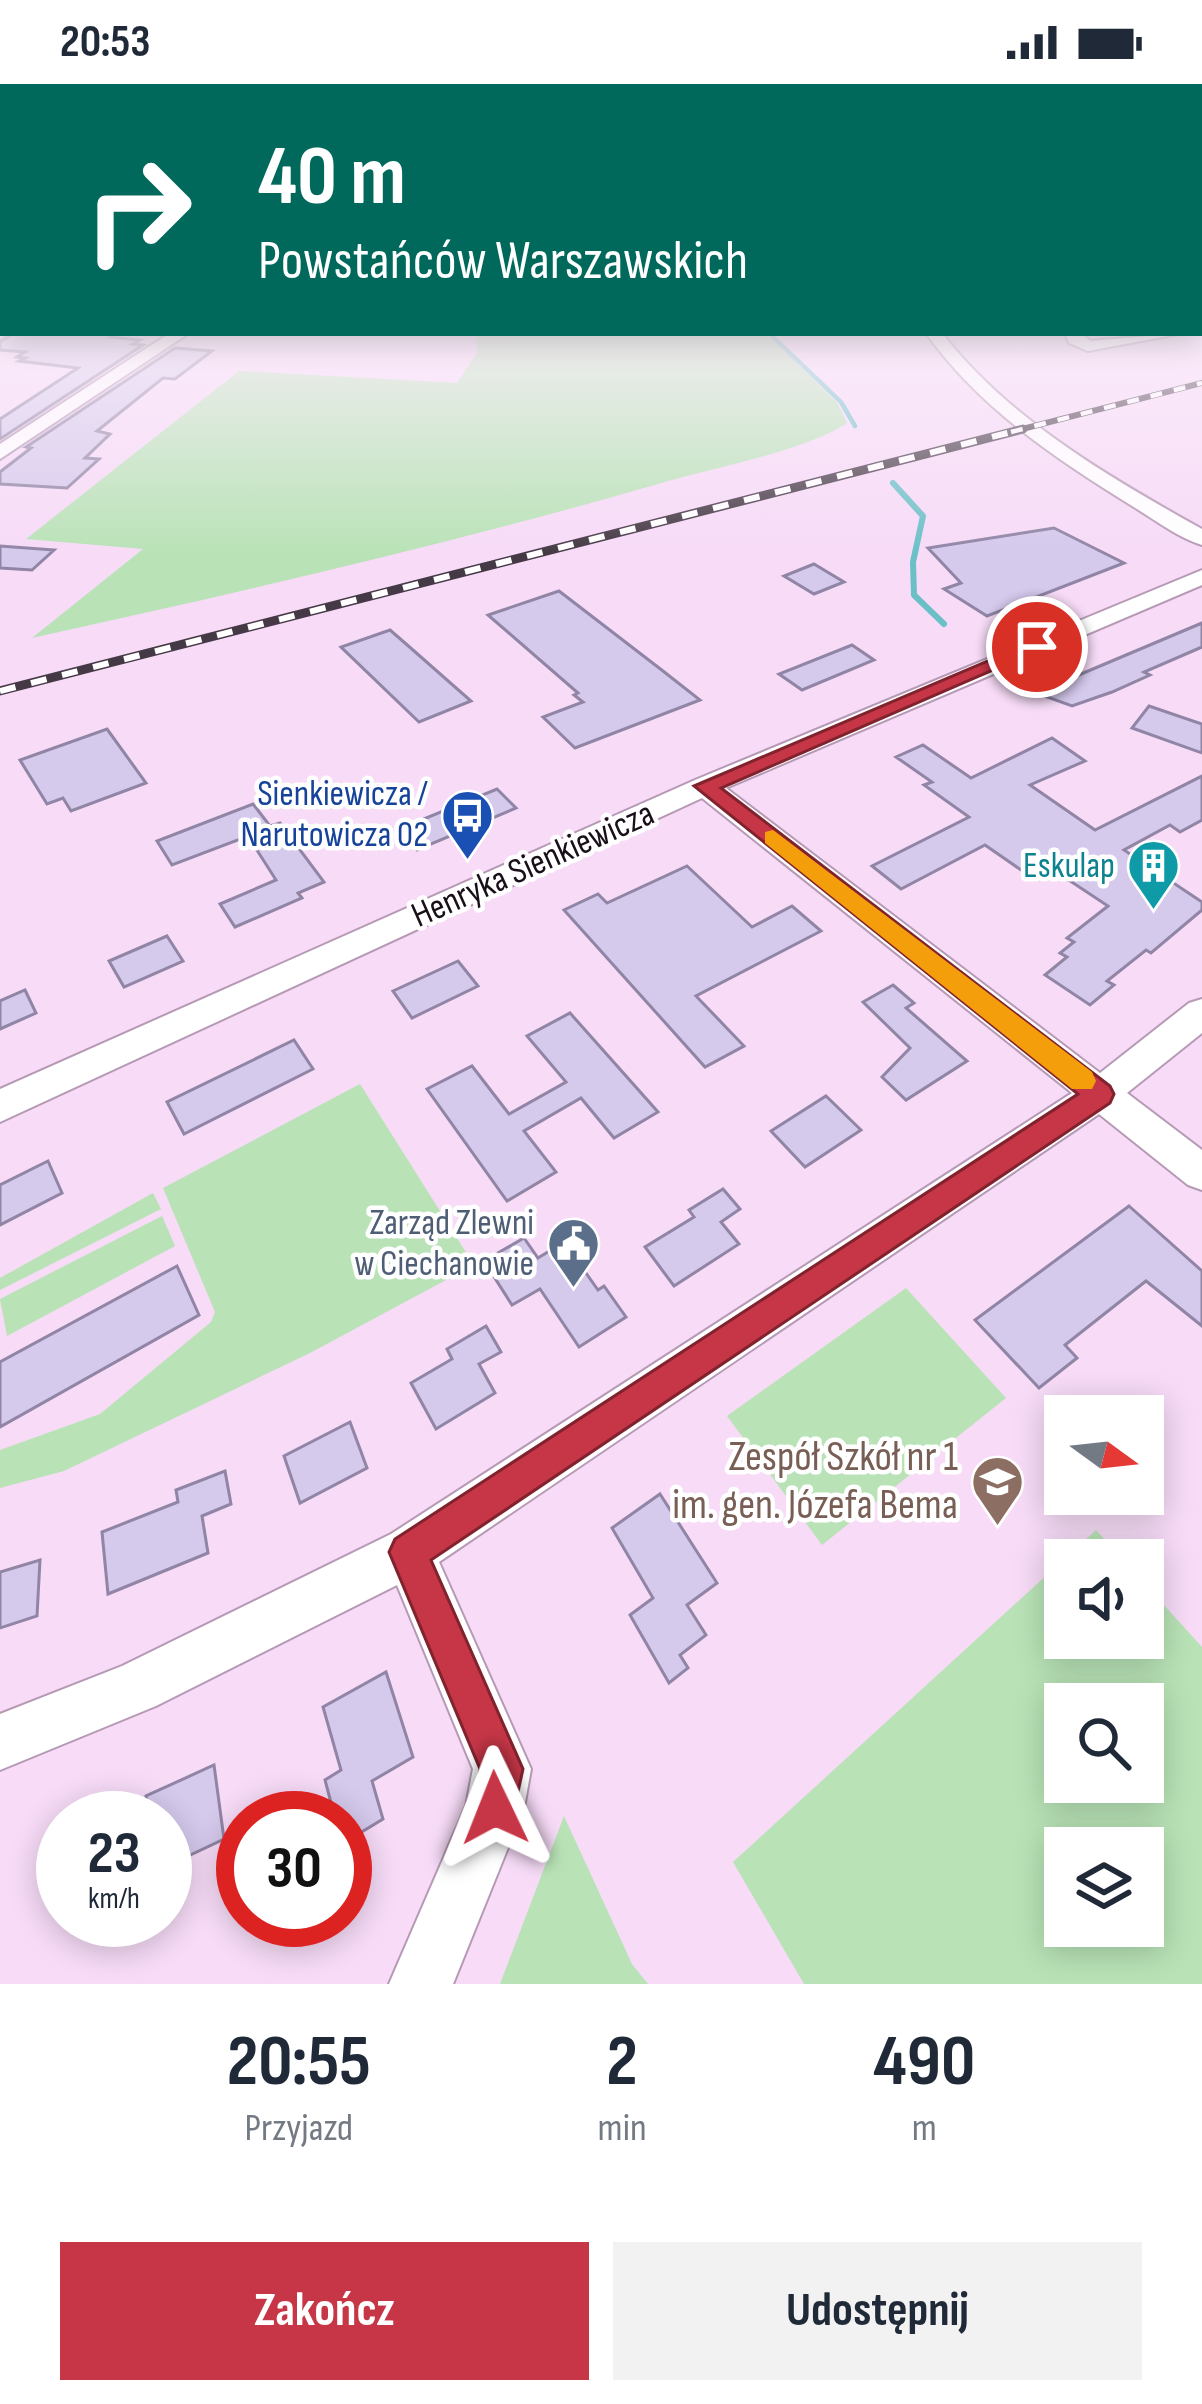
<!DOCTYPE html>
<html lang="pl">
<head>
<meta charset="utf-8">
<style>
	:root { --surface:#fff; --page:#f2f2f3; --text:#1f2937; --muted:#747a83; --accent:#c63647 }
	body { margin:0; font-family:"Sofia Sans Condensed",sans-serif; background:var(--page); color:var(--text); height:100vh; display:flex; flex-direction:column; font-size:45px; white-space:nowrap }
	* { box-sizing:border-box; margin:0 }
	p { font-size:39px; color:var(--muted) }
	.icon { flex:none; width:66px; height:66px; fill:none; stroke:currentColor; stroke-width:2; stroke-linecap:round; stroke-linejoin:round }
	.map { position:relative; height:1900px; overflow:hidden }
	.drawer { display:flex; flex-direction:column; background:var(--surface); flex:1 }
	.drawer>* { flex:none }
	.guide { position:absolute; left:0px; top:0px; width:1203px; height:252px; box-shadow:0 6px 30px #0003; background:#00695c; color:#fff; overflow:hidden }
	.needle { width:78px; rotate:105deg }
	.fabs { position:absolute; left:1044px; top:1311px; display:grid; gap:24px }
	.fabs a { display:grid; place-items:center; width:120px; height:120px; border-radius:0px; background:var(--surface); box-shadow:0 6px 30px #0003; font-size:60px }
	.speed { position:absolute; left:36px; top:1707px; display:flex; gap:24px; font-size:60px; font-weight:700; text-align:center }
	.speed>* { display:grid; place-content:center; width:156px; height:156px; border-radius:50%; background:var(--surface); box-shadow:0 6px 30px #0003; line-height:1 }
	.speed small { font-size:30px; font-weight:400 }
	.speed .limit { border:18px solid #d22; background:#fff; color:#111 }
	.pin { position:absolute; display:grid; place-items:center; width:102px; height:102px; color:#fff; margin:-51px; border:6px solid #fff; border-radius:50%; box-shadow:0 3px 12px #0007 }
	.me { position:absolute; width:132px; margin:-66px; rotate:358deg; stroke-linejoin:round; filter:drop-shadow(0 0 9px #0008) }
	.turn { display:flex; align-items:center; gap:42px; height:252px; padding:0 60px; font-size:54px }
	.turn .icon { width:156px; height:156px; stroke-width:2.5 }
	.turn b { display:block; font-size:84px; line-height:102px }
	.eta { display:flex; justify-content:space-evenly; align-items:center; height:204px; text-align:center }
	.eta b { font-size:72px; font-weight:700; line-height:84px }
	.cta { display:flex; gap:24px; margin-top:auto; padding:24px 60px }
	.cta a { flex:1; height:138px; border-radius:0px; background:var(--accent); color:#fff; font-size:48px; font-weight:700; line-height:138px; text-align:center }
	.cta a+a { background:var(--page); color:var(--text) }
	.status { display:flex; justify-content:space-between; align-items:center; height:84px; padding:0 60px; background:var(--surface); direction:ltr }
	.status svg { height:33px; fill:currentColor }
	.map>svg:first-child { display:block }
	.green { fill:#b9e3b7; fill-rule:evenodd }
	.lines { fill:none; stroke-linecap:round; stroke-linejoin:round }
	.stream-far1 { stroke:#6bc0c7; stroke-width:4.5 }
	.stream { stroke:#6bc0c7; stroke-width:6 }
	.building { fill:#d5c9ec; stroke:#9085a5; stroke-width:3 }
	.minor-casing { stroke:#b69ab5; stroke-width:4 }
	.minor { fill:#fff; fill-rule:evenodd }
	.rail-far1-casing { stroke:#463946; stroke-width:6 }
	.rail-casing { stroke:#463946; stroke-width:9 }
	.rail-far1 { stroke:#fff; stroke-width:4.5; stroke-dasharray:12; stroke-linecap:butt }
	.rail { stroke:#fff; stroke-width:6; stroke-dasharray:16; stroke-linecap:butt }
	.route { fill:#c63647; stroke:#81232e; stroke-width:3 }
	.slow { fill:#f59e0b }
	.labels { text-anchor:middle; dominant-baseline:central; stroke-width:9; stroke-linejoin:round; paint-order:stroke }
	.transit-label { font-size:36px; fill:#164399; stroke:#fff; text-anchor:end }
	.street-label { font-size:36px; fill:#190f19; stroke:#fff }
	.culture-label { font-size:36px; fill:#0d838f; stroke:#fff; text-anchor:end }
	.service-label { font-size:36px; fill:#4e5e75; stroke:#fff; text-anchor:end }
	.near-education-label { font-size:42px; fill:#785e54; stroke:#fff; text-anchor:end }
</style>
</head>
<body>
<div class="status"><b>20:53</b><svg viewBox="0 0 49 12"><path d="M0 12V9h3v3zM5 12V6h3v6zM10 12V3h3v9zM15 12V0h3v12zM26 1h20v11H26zM47 4h2v5h-2z"/></svg></div>
<div class="map">
<svg width="1202" height="1900" viewBox="0 0 1202 1900">
	<rect width="100%" height="100%" fill="#f7dbf7"/>
	<!-- green -->
	<g class="green">
		<path d="M476 249H766L837 318 847 339C808 366 713 384 665 398 455 459 245 507 32 554L143 465 26 455 239 287 457 299 477 269Z"/>
		<path d="M360 1000 474 1181 310 1269 64 1387 0 1404V1366L100 1330 211 1238 215 1228 163 1104Z"/>
		<path d="M153 1109 161 1125 0 1206V1194Z"/>
		<path d="M162 1132 175 1162 7 1252 0 1215Z"/>
		<path d="M906 1204 1006 1314 822 1461 727 1332Z"/>
		<path d="M1096 1446 1124 1476H1065V1554H1143V1498L1202 1563V1900H804L733 1778ZM1065 1620H1143V1698H1065ZM1065 1764H1143V1842H1065Z"/>
		<path d="M564 1732 632 1880 648 1900H500Z"/>
	</g>
	<g class="lines">
		<!-- stream-far1 -->
		<path class="stream-far1" d="M769 249 841 318 855 342"/>
		<!-- stream -->
		<path class="stream" d="M893 399 923 432 913 478 914 511 944 540"/>
	</g>
	<!-- building -->
	<g class="building">
		<path d="M14 249H115L110 253 140 256 133 260 143 261 0 355V335L78 284 19 277 25 274 17 273 25 268 0 266V258Z"/>
		<path d="M175 264 212 267 175 295 163 294 97 347 110 350 85 374 99 375 67 404 0 400V388L31 364 26 363Z"/>
		<path d="M1054 444 1124 479 987 532 944 505 961 499 928 464Z"/>
		<path d="M0 462 54 466 32 486 0 484Z"/>
		<path d="M814 480 844 498 814 510 784 492Z"/>
		<path d="M559 507 663 587 700 616 575 664 543 633 583 618 574 611 578 609 488 531Z"/>
		<path d="M1202 539V563L1144 588 1150 591 1112 608 1072 622 1036 609Z"/>
		<path d="M390 546 405 559 471 617 419 638 341 563Z"/>
		<path d="M852 561 874 576 802 606 779 590Z"/>
		<path d="M1149 622 1202 640V669L1132 644Z"/>
		<path d="M107 645 146 699 71 727 63 714 47 720 20 676Z"/>
		<path d="M1052 654 1085 677 1030 701 1095 746 1202 692V736L1180 748 1170 741 1124 766 1202 818V826L1151 869 1146 866 1107 897 1114 901 1090 921 1045 891 1067 873 1060 869 1074 858 1067 854 1108 822 1034 773V795L985 761 901 805 872 782 969 733 924 701 932 698 896 673 923 661 971 694Z"/>
		<path d="M497 705 516 724 417 766 399 745Z"/>
		<path d="M253 720 270 742 280 739 324 798 298 809 302 814 235 843 220 820 276 796 248 752 172 781 157 757Z"/>
		<path d="M687 782 752 843 792 822 821 847 696 912 744 962 705 983 564 826 598 810 607 819Z"/>
		<path d="M167 852 183 877 124 903 109 877Z"/>
		<path d="M458 877 478 902 412 934 393 907Z"/>
		<path d="M893 901 914 919 906 924 967 977 906 1016 882 993 910 964 863 918Z"/>
		<path d="M25 906 36 929 0 945V917Z"/>
		<path d="M570 929 658 1028 614 1054 581 1014 524 1047 556 1088 507 1117 427 1005 472 982 509 1030 566 998 527 952Z"/>
		<path d="M294 956 313 985 184 1050 167 1018Z"/>
		<path d="M826 1012 861 1046 805 1083 771 1047Z"/>
		<path d="M48 1077 62 1109 0 1141V1101Z"/>
		<path d="M723 1105 740 1125 721 1138 739 1160 674 1202 645 1163 694 1133 689 1126Z"/>
		<path d="M1129 1122 1202 1187V1242L1146 1197 1065 1261 1077 1274 1039 1304 975 1236Z"/>
		<path d="M524 1154 538 1174 564 1158 598 1206 604 1202 626 1233 579 1263 540 1205 512 1221 484 1177Z"/>
		<path d="M177 1182 199 1231 0 1343V1278Z"/>
		<path d="M486 1242 501 1268 479 1280 495 1309 436 1345 411 1299 452 1275 447 1265Z"/>
		<path d="M350 1338 367 1384 300 1419 284 1372Z"/>
		<path d="M225 1387 231 1420 202 1432 208 1469 108 1510 102 1448 178 1418 176 1406Z"/>
		<path d="M660 1410 717 1499 687 1521 706 1551 680 1571 688 1584 669 1599 630 1531 653 1514 612 1444Z"/>
		<path d="M40 1476 37 1532 0 1544V1488Z"/>
		<path d="M386 1588 413 1673 372 1697 383 1735 345 1758V1734H335L325 1696 341 1686 323 1623Z"/>
		<path d="M214 1681 224 1755 165 1783V1734H149L146 1712Z"/>
	</g>
	<g class="lines">
		<defs>
			<g id="minor">
				<rect x="0" y="206" width="3" height="8"/>
				<path d="M3 243V249H10L0 254Z"/>
				<path d="M170 249H189L0 375V360Z"/>
				<path d="M926 249H942C1007 334 1110 394 1202 445V461C1179 454 1158 438 1137 425 1060 378 979 324 926 249Z"/>
				<path d="M1065 249H1081L1090 257 1184 249 1088 267 1069 259Z"/>
				<path d="M1202 486V501L726 704 1100 989 1189 919 1202 915V949L1127 1009 1202 1066V1106L1188 1101 1099 1030 439 1478 531 1685 524 1724 453 1900H389L466 1722 473 1685 397 1501 156 1622 0 1686V1630L122 1582 391 1450 1072 1009 702 714 0 1038V1005L695 696Z"/>
			</g>
		</defs>
		<!-- minor casing -->
		<use href="#minor" class="minor-casing"/>
		<!-- minor -->
		<use href="#minor" class="minor"/>
		<defs>
			<path id="rail-far1" d="M1011 348 1202 299"/>
			<path id="rail" d="M0 607 1023 345"/>
		</defs>
		<!-- rail-far1 casing -->
		<use href="#rail-far1" class="rail-far1-casing"/>
		<!-- rail casing -->
		<use href="#rail" class="rail-casing"/>
		<!-- rail-far1 -->
		<use href="#rail-far1" class="rail-far1"/>
		<!-- rail -->
		<use href="#rail" class="rail"/>
	</g>
	<!-- sky -->
	<linearGradient id="sky" x2="0" y2="1"><stop stop-color="#76b9db"/><stop offset="0.44" stop-color="#fbeffb"/><stop offset="1" stop-color="#fbeffb" stop-opacity="0"/></linearGradient>
	<rect width="1202" height="471" fill="url(#sky)"/>
	<!-- route -->
	<path class="route" d="M1030 559 1046 563 721 704 1110 1002 1114 1010 1110 1019 431 1476 523 1685 511 1740 495 1746 480 1740 473 1724 480 1685 389 1468 395 1455 1078 1010 694 702Z"/>
	<!-- slow -->
	<path class="slow" d="M773 746 1092 988 1096 997 1092 1005H1072L765 759V748Z"/>
	<!-- icons -->
	<defs>
		<symbol id="bus-pin" viewBox="-11 -11 22 30"><path d="M0 17L-7.5 6A9.5 9.5 0 1 1 7.5 6Z" fill="#1a4fb4" stroke="#fff"/><path d="M-5-6H5V4H4V6H2V4H-2V6H-4V4H-5ZM-3.5-4V0h7V-4ZM-3.5 1.2v1.5H-2V1.2ZM2 1.2v1.5H3.5V1.2Z" fill="#fff"/></symbol>
		<symbol id="building-pin" viewBox="-11 -11 22 30"><path d="M0 17L-7.5 6A9.5 9.5 0 1 1 7.5 6Z" fill="#0f9aa8" stroke="#fff"/><path d="M-4-6H4V6H1V3H-1V6H-4ZM-2.5-4.3h1.7v1.8h-1.7ZM.8-4.3h1.7v1.8H.8ZM-2.5-1h1.7V.8h-1.7ZM.8-1h1.7V.8H.8Z" fill="#fff"/></symbol>
		<symbol id="civic-pin" viewBox="-11 -11 22 30"><path d="M0 17L-7.5 6A9.5 9.5 0 1 1 7.5 6Z" fill="#5c6f8a" stroke="#fff"/><path d="M-.6-6.5H3V-4.5H.6V-3L4-1V1h2V6H-6V1h2V-1L-.6-3ZM-1.2 2.5V6h2.4V2.5Z" fill="#fff"/></symbol>
		<symbol id="school-pin" viewBox="-11 -11 22 30"><path d="M0 17L-7.5 6A9.5 9.5 0 1 1 7.5 6Z" fill="#8d6e63" stroke="#fff"/><path d="M0-5L7-2L0 1L-7-2ZM-4 1L0 2.5L4 1V4Q0 6-4 4Z" fill="#fff"/></symbol>
	</defs>
	<g fill-rule="evenodd">
		<use href="#bus-pin" x="438" y="702" width="59" height="81"/>
		<use href="#building-pin" x="1124" y="752" width="59" height="81"/>
		<use href="#civic-pin" x="544" y="1130" width="59" height="81"/>
		<use href="#school-pin" x="968" y="1368" width="59" height="81"/>
	</g>
	<g class="labels">
		<!-- transit labels -->
		<g class="transit-label">
			<text x="428" y="710">Sienkiewicza /<tspan x="428" dy="41">Narutowicza 02</tspan></text>
		</g>
		<!-- street labels -->
		<g class="street-label">
			<text transform="translate(533 781) rotate(-24)">Henryka Sienkiewicza</text>
		</g>
		<!-- culture labels -->
		<g class="culture-label">
			<text x="1115" y="782">Eskulap</text>
		</g>
		<!-- service labels -->
		<g class="service-label">
			<text x="534" y="1139">Zarząd Zlewni<tspan x="534" dy="41">w Ciechanowie</tspan></text>
		</g>
		<!-- near-education labels -->
		<g class="near-education-label">
			<text x="958" y="1373">Zespół Szkół nr 1<tspan x="958" dy="48">im. gen. Józefa Bema</tspan></text>
		</g>
	</g>
</svg>
<div class="fabs">
<a><svg class="needle" viewBox="-14 -14 28 28"><path d="M0-13l5 13h-10z" fill="#e53935"/><path d="M0 13l5-13h-10z" fill="#747a83"/></svg></a>
<a><svg class="icon" aria-label="sound" viewBox="0 0 24 24"><path d="M4 9h4l5-4v14l-5-4H4zM17 9q2 3 0 6"/></svg></a>
<a><svg class="icon" aria-label="search" viewBox="0 0 24 24"><circle cx="10" cy="10" r="6"/><path d="M15 15l6 6"/></svg></a>
<a><svg class="icon" aria-label="layers" viewBox="0 0 24 24"><path d="M12 4l9 5-9 5-9-5zM3 14l9 5 9-5"/></svg></a>
</div>
<div class="speed"><div>23<small>km/h</small></div><div class="limit">30</div></div>
<div class="pin" style="left:1037px;top:563px;background:#d93025"><svg class="icon" aria-label="arrive" viewBox="0 0 24 24"><path d="M6 21V4h12l-3 4 3 4H6"/></svg></div>
<svg class="me" style="left:495px;top:1724px" viewBox="-20 -20 40 40"><path d="M0-17L14 15 0 8-14 15z" fill="#c63647" stroke="#fff" stroke-width="4"/></svg>
<div class="guide">
<div class="turn"><svg class="icon" aria-label="right" viewBox="0 0 24 24"><path d="M7 20v-9h11M14 6l5 5-5 5"/></svg><div><b>40 m</b>Powstańców Warszawskich</div></div>
</div>
</div>
<section class="drawer">
<div class="eta">
<div><b>20:55</b><p>Przyjazd</p></div>
<div><b>2</b><p>min</p></div>
<div><b>490</b><p>m</p></div>
</div>
<div class="cta"><a>Zakończ</a><a>Udostępnij</a></div>
</section>
</body>
</html>
